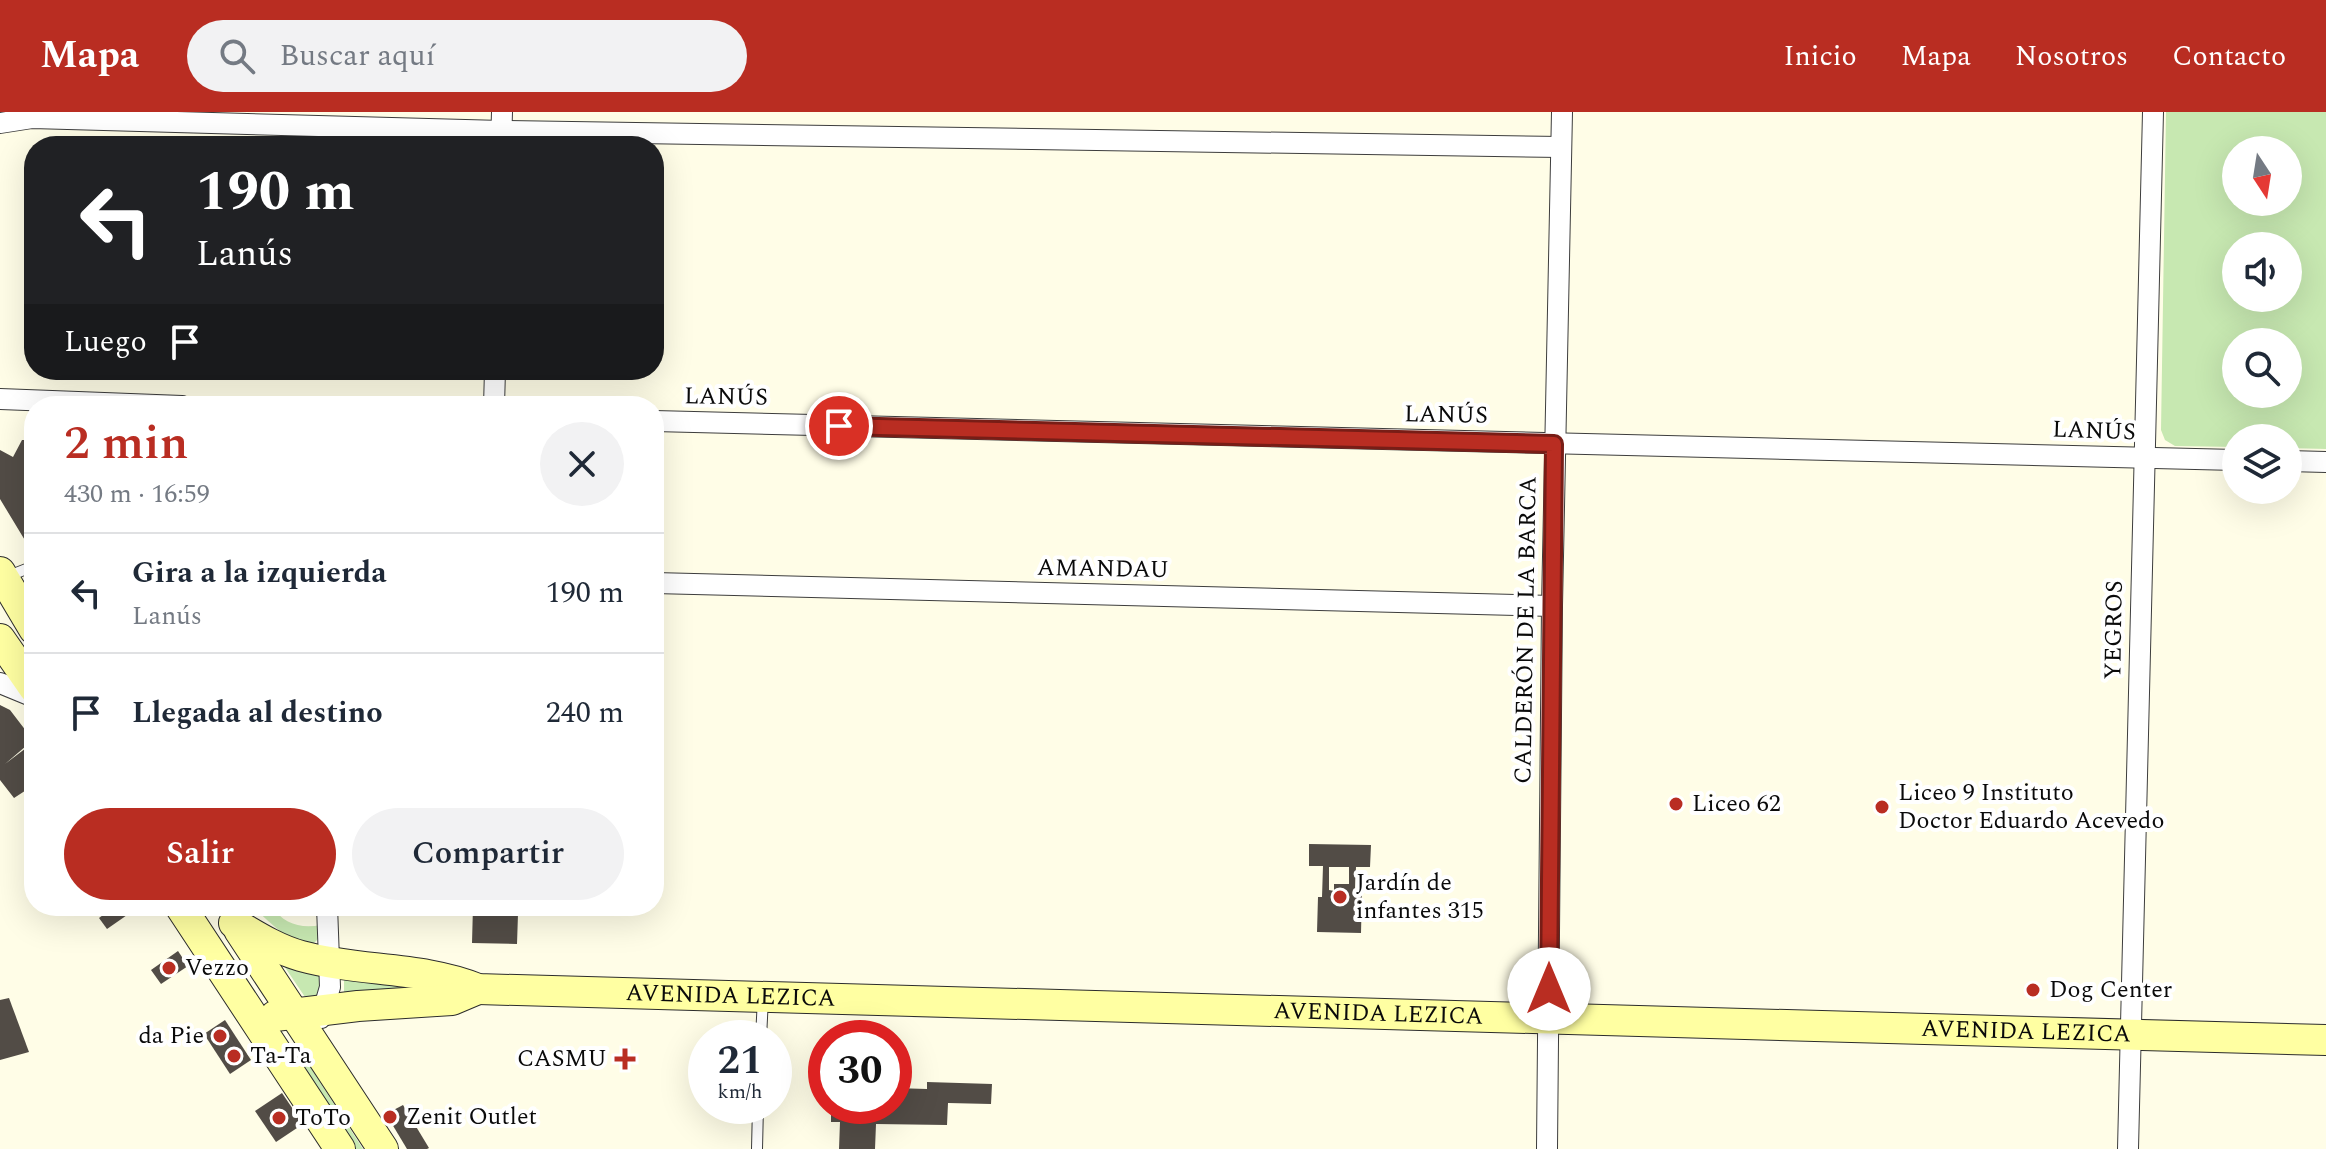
<!DOCTYPE html>
<html lang="es">
<head>
<meta charset="utf-8">
<style>
	:root { --surface:#fff; --page:#f2f2f3; --text:#1f2937; --muted:#747a83; --line:#e0e1e3; --accent:#b92d22 }
	body { margin:0; font-family:Spectral,serif; background:var(--page); color:var(--text); height:100vh; display:flex; flex-direction:column; font-size:30px; white-space:nowrap }
	* { box-sizing:border-box; margin:0 }
	p { font-size:26px; color:var(--muted) }
	.icon { flex:none; width:44px; height:44px; fill:none; stroke:currentColor; stroke-width:2; stroke-linecap:round; stroke-linejoin:round }
	.map { position:relative; flex:1; overflow:hidden }
	.panel { position:absolute; left:24px; top:284px; width:640px; height:520px; display:flex; flex-direction:column; background:var(--surface); border-radius:32px; box-shadow:0 8px 32px #0002 }
	.panel>* { flex:none }
	.top-card { position:absolute; left:24px; top:24px; width:640px; height:244px; border-radius:32px; box-shadow:0 8px 32px #0002; background:#202124; color:#fff; overflow:hidden }
	.needle { width:52px; rotate:168deg }
	.tools { position:absolute; left:2222px; top:24px; display:grid; gap:16px }
	.tools a { display:grid; place-items:center; width:80px; height:80px; border-radius:50%; background:var(--surface); box-shadow:0 8px 32px #0002; font-size:40px }
	.speed { position:absolute; left:688px; top:908px; display:flex; gap:16px; font-size:40px; font-weight:700; text-align:center }
	.speed>* { display:grid; place-content:center; width:104px; height:104px; border-radius:50%; background:var(--surface); box-shadow:0 8px 32px #0002; line-height:1 }
	.speed small { font-size:20px; font-weight:400 }
	.speed .limit { border:12px solid #d22; background:#fff; color:#111 }
	.pin { position:absolute; display:grid; place-items:center; width:68px; height:68px; color:#fff; margin:-34px; border:4px solid #fff; border-radius:50%; box-shadow:0 2px 8px #0007 }
	.me { position:absolute; width:88px; margin:-44px; rotate:0deg; stroke-linejoin:round; filter:drop-shadow(0 0 6px #0008) }
	.turn { display:flex; align-items:center; gap:28px; height:168px; padding:0 40px; font-size:36px }
	.turn .icon { width:104px; height:104px; stroke-width:2.5 }
	.turn b { display:block; font-size:56px; line-height:68px }
	.then { display:flex; align-items:center; height:76px; padding:0 40px; background:#0003; gap:16px; font-size:30px }
	.round { display:grid; place-items:center; flex:none; width:84px; height:84px; border-radius:42px; background:var(--page) }
	.headline { display:flex; align-items:center; justify-content:space-between; height:136px; padding:0 40px }
	h1 { font-size:48px; font-weight:600; line-height:60px; color:var(--accent) }
	.cta { display:flex; gap:16px; margin-top:auto; padding:16px 40px }
	.cta a { flex:1; height:92px; border-radius:48px; background:var(--accent); color:#fff; font-size:32px; font-weight:600; line-height:92px; text-align:center }
	.cta a+a { background:var(--page); color:var(--text) }
	ul { padding:0; list-style:none }
	li { display:flex; align-items:center; gap:24px; height:120px; padding:0 40px; border-top:2px solid var(--line) }
	li div { flex:1 }
	li b { display:block; font-size:30px }
	li em { font-style:normal }
	header { display:flex; align-items:center; gap:48px; box-sizing:border-box; height:112px; padding:0 40px; background:var(--accent); color:#fff }
	header strong { font-size:38px }
	nav { display:flex; gap:44px; margin-inline-start:auto; font-size:28px }
	.search { width:560px; height:72px; background:var(--page); display:flex; align-items:center; gap:20px; box-sizing:border-box; padding:0 28px; border-radius:44px; color:var(--muted); font-size:30px }
	.map>svg:first-child { display:block }
	.green { fill:#c7e8b1; fill-rule:evenodd }
	.building { fill:#524c46; fill-rule:evenodd }
	.lines { fill:none; stroke-linecap:round; stroke-linejoin:round }
	.lane-casing { stroke:#3d3d3d; stroke-width:12 }
	.street-casing { stroke:#3d3d3d; stroke-width:22 }
	.secondary-casing { stroke:#2c2c2c; stroke-width:32 }
	.lane { stroke:#fff; stroke-width:10 }
	.street { stroke:#fff; stroke-width:20 }
	.secondary { stroke:#ffffa2; stroke-width:30 }
	.route-casing { stroke:#781d16; stroke-width:20 }
	.route { stroke:#b92d22; stroke-width:14 }
	.poi-dot { fill:#b92d22; stroke:#fff; stroke-width:3 }
	.labels { text-anchor:middle; dominant-baseline:central; stroke-width:8; stroke-linejoin:round; paint-order:stroke }
	.street-label { font-size:24px; fill:#0a0a0a; stroke:#fff }
	.poi-label { font-size:24px; fill:#0a0a0a; stroke:#fff; text-anchor:start }
</style>
</head>
<body>
<header>
<strong>Mapa</strong>
<div class="search"><svg class="icon" aria-label="search" viewBox="0 0 24 24"><circle cx="10" cy="10" r="6"/><path d="M15 15l6 6"/></svg>Buscar aquí</div>
<nav><a>Inicio</a><a>Mapa</a><a>Nosotros</a><a>Contacto</a></nav>
</header>
<div class="map">
<svg width="2326" height="1037" viewBox="0 0 2326 1037">
	<rect width="100%" height="100%" fill="#fffde7"/>
	<!-- green -->
	<g class="green">
		<path d="M2166 0H2326V337L2288 336V326H2236V335L2175 334 2165 328 2161 318ZM2288 38V90H2236V38ZM2288 134V186H2236V134ZM2288 230V282H2236V230Z"/>
		<path d="M253 794H272C283 812 301 817 321 813 319 861 265 807 253 794Z"/>
		<path d="M280 848 320 863V885H305Z"/>
		<path d="M344 864 426 877 344 881Z"/>
		<path d="M303 949 307 950 363 1037H355L301 951Z"/>
	</g>
	<!-- building -->
	<g class="building">
		<path d="M22 328H34V430H26L0 387V338L13 345Z"/>
		<path d="M0 593 10 598 33 628 5 652 34 630V673L14 686 0 668Z"/>
		<path d="M1309 732 1371 733 1370 755H1356L1355 778H1362L1361 821 1317 820 1318 785H1322L1323 754H1309ZM1329 755H1349V772H1334V779L1329 778Z"/>
		<path d="M115 794H140L107 817 99 806Z"/>
		<path d="M473 794H515V801L518 802 517 832 472 831Z"/>
		<path d="M178 839 188 854 161 872 151 858Z"/>
		<path d="M9 886 29 940 0 948V888Z"/>
		<path d="M225 908 251 948 230 962 204 922Z"/>
		<path d="M927 970 992 972 991 992 948 991 947 1013 876 1012 875 1037H839L840 1010H831V994H894V976L927 977Z"/>
		<path d="M282 981 303 1012 276 1030 255 999Z"/>
		<path d="M403 993 429 1036 427 1037H407L386 1002Z"/>
	</g>
	<g class="lines">
		<defs>
			<g id="lane">
				<path d="M6 465 34 454"/>
				<path d="M303 794 327 801"/>
				<path d="M761 926 763 886"/>
				<path d="M757 1037 758 994"/>
			</g>
			<g id="street">
				<path d="M0 11 32 6 502 19 1561 35"/>
				<path d="M501 34 502 0"/>
				<path d="M0 287 182 294"/>
				<path d="M494 294 495 258"/>
				<path d="M654 309 2236 348"/>
				<path d="M2288 349 2326 350"/>
				<path d="M654 471 1552 494"/>
				<path d="M0 571 34 585"/>
				<path d="M321 906 330 875 327 794"/>
				<path d="M1547 1037 1552 494 1562 0"/>
				<path d="M2128 1037 2153 0"/>
			</g>
			<g id="secondary">
				<path d="M0 460 34 517"/>
				<path d="M0 527 34 576"/>
				<path d="M180 794 340 1037"/>
				<path id="s1" d="M234 811C256 824 276 837 301 844 359 860 422 854 478 877L2326 928"/>
				<path d="M239 818 383 1037"/>
				<path d="M275 904 358 894 452 888 478 877"/>
			</g>
		</defs>
		<!-- lane casing -->
		<use href="#lane" class="lane-casing"/>
		<!-- street casing -->
		<use href="#street" class="street-casing"/>
		<!-- secondary casing -->
		<use href="#secondary" class="secondary-casing"/>
		<!-- lane -->
		<use href="#lane" class="lane"/>
		<!-- street -->
		<use href="#street" class="street"/>
		<!-- secondary -->
		<use href="#secondary" class="secondary"/>
	</g>
	<g class="lines">
		<defs>
			<path id="route" d="M839 314 1554 332 1549 877"/>
		</defs>
		<!-- route casing -->
		<use href="#route" class="route-casing"/>
		<!-- route -->
		<use href="#route" class="route"/>
	</g>
	<!-- markers -->
	<g class="poi-dot">
		<circle cx="1676" cy="692" r="8"/>
		<circle cx="1882" cy="695" r="8"/>
		<circle cx="1340" cy="785" r="8"/>
		<circle cx="169" cy="856" r="8"/>
		<circle cx="2033" cy="878" r="8"/>
		<circle cx="220" cy="924" r="8"/>
		<circle cx="234" cy="944" r="8"/>
		<path d="M621 935h8v8h8v8h-8v8h-8v-8h-8v-8h8z"/>
		<circle cx="390" cy="1005" r="8"/>
		<circle cx="279" cy="1006" r="8"/>
	</g>
	<g class="labels">
		<!-- street labels -->
		<g class="street-label">
			<text transform="translate(726 285) rotate(1)">LANÚS</text>
			<text transform="translate(1446 303) rotate(1)">LANÚS</text>
			<text transform="translate(2094 319) rotate(2)">LANÚS</text>
			<text transform="translate(1103 457) rotate(1)">AMANDAU</text>
			<text transform="translate(1526 518) rotate(-89)">CALDERÓN DE LA BARCA</text>
			<text transform="translate(2114 518) rotate(-89)">YEGROS</text>
			<text stroke="none"><textPath href="#s1" startOffset="508">AVENIDA LEZICA</textPath></text>
			<text stroke="none"><textPath href="#s1" startOffset="1156">AVENIDA LEZICA</textPath></text>
			<text stroke="none"><textPath href="#s1" startOffset="1804">AVENIDA LEZICA</textPath></text>
		</g>
		<!-- poi labels -->
		<g class="poi-label">
			<text x="1898" y="681">Liceo 9 Instituto<tspan x="1898" dy="28">Doctor Eduardo Acevedo</tspan></text>
			<text x="1692" y="692">Liceo 62</text>
			<text x="1356" y="771">Jardín de<tspan x="1356" dy="28">infantes 315</tspan></text>
			<text x="185" y="856">Vezzo</text>
			<text x="2049" y="878">Dog Center</text>
			<text x="204" y="924" text-anchor="end">da Pie</text>
			<text x="250" y="944">Ta-Ta</text>
			<text x="607" y="947" text-anchor="end">CASMU</text>
			<text x="406" y="1005">Zenit Outlet</text>
			<text x="295" y="1006">ToTo</text>
		</g>
	</g>
</svg>
<div class="tools">
<a><svg class="needle" viewBox="-14 -14 28 28"><path d="M0-13l5 13h-10z" fill="#e53935"/><path d="M0 13l5-13h-10z" fill="#747a83"/></svg></a>
<a><svg class="icon" aria-label="sound" viewBox="0 0 24 24"><path d="M4 9h4l5-4v14l-5-4H4zM17 9q2 3 0 6"/></svg></a>
<a><svg class="icon" aria-label="search" viewBox="0 0 24 24"><circle cx="10" cy="10" r="6"/><path d="M15 15l6 6"/></svg></a>
<a><svg class="icon" aria-label="layers" viewBox="0 0 24 24"><path d="M12 4l9 5-9 5-9-5zM3 14l9 5 9-5"/></svg></a>
</div>
<div class="speed"><div>21<small>km/h</small></div><div class="limit">30</div></div>
<div class="pin" style="left:839px;top:314px;background:#d93025"><svg class="icon" aria-label="arrive" viewBox="0 0 24 24"><path d="M6 21V4h12l-3 4 3 4H6"/></svg></div>
<svg class="me" style="left:1549px;top:877px" viewBox="-20 -20 40 40"><circle r="19" fill="#fff"/><path d="M0-13L10 11 0 6-10 11z" fill="#b92d22"/></svg>
<div class="top-card">
<div class="turn"><svg class="icon" aria-label="left" viewBox="0 0 24 24"><path d="M17 20v-9H6M10 6l-5 5 5 5"/></svg><div><b>190 m</b>Lanús</div></div>
<div class="then">Luego<svg class="icon" aria-label="arrive" viewBox="0 0 24 24"><path d="M6 21V4h12l-3 4 3 4H6"/></svg></div>
</div>
<section class="panel">
<div class="headline"><div><h1>2 min</h1><p>430 m · 16:59</p></div><a class="round"><svg class="icon" aria-label="close" viewBox="0 0 24 24"><path d="M6 6l12 12M18 6L6 18"/></svg></a></div>
<ul>
<li><svg class="icon" aria-label="left" viewBox="0 0 24 24"><path d="M17 20v-9H6M10 6l-5 5 5 5"/></svg><div><b>Gira a la izquierda</b><p>Lanús</p></div><em>190 m</em></li>
<li><svg class="icon" aria-label="arrive" viewBox="0 0 24 24"><path d="M6 21V4h12l-3 4 3 4H6"/></svg><div><b>Llegada al destino</b></div><em>240 m</em></li>
</ul>
<div class="cta"><a>Salir</a><a>Compartir</a></div>
</section>
</div>
</body>
</html>
